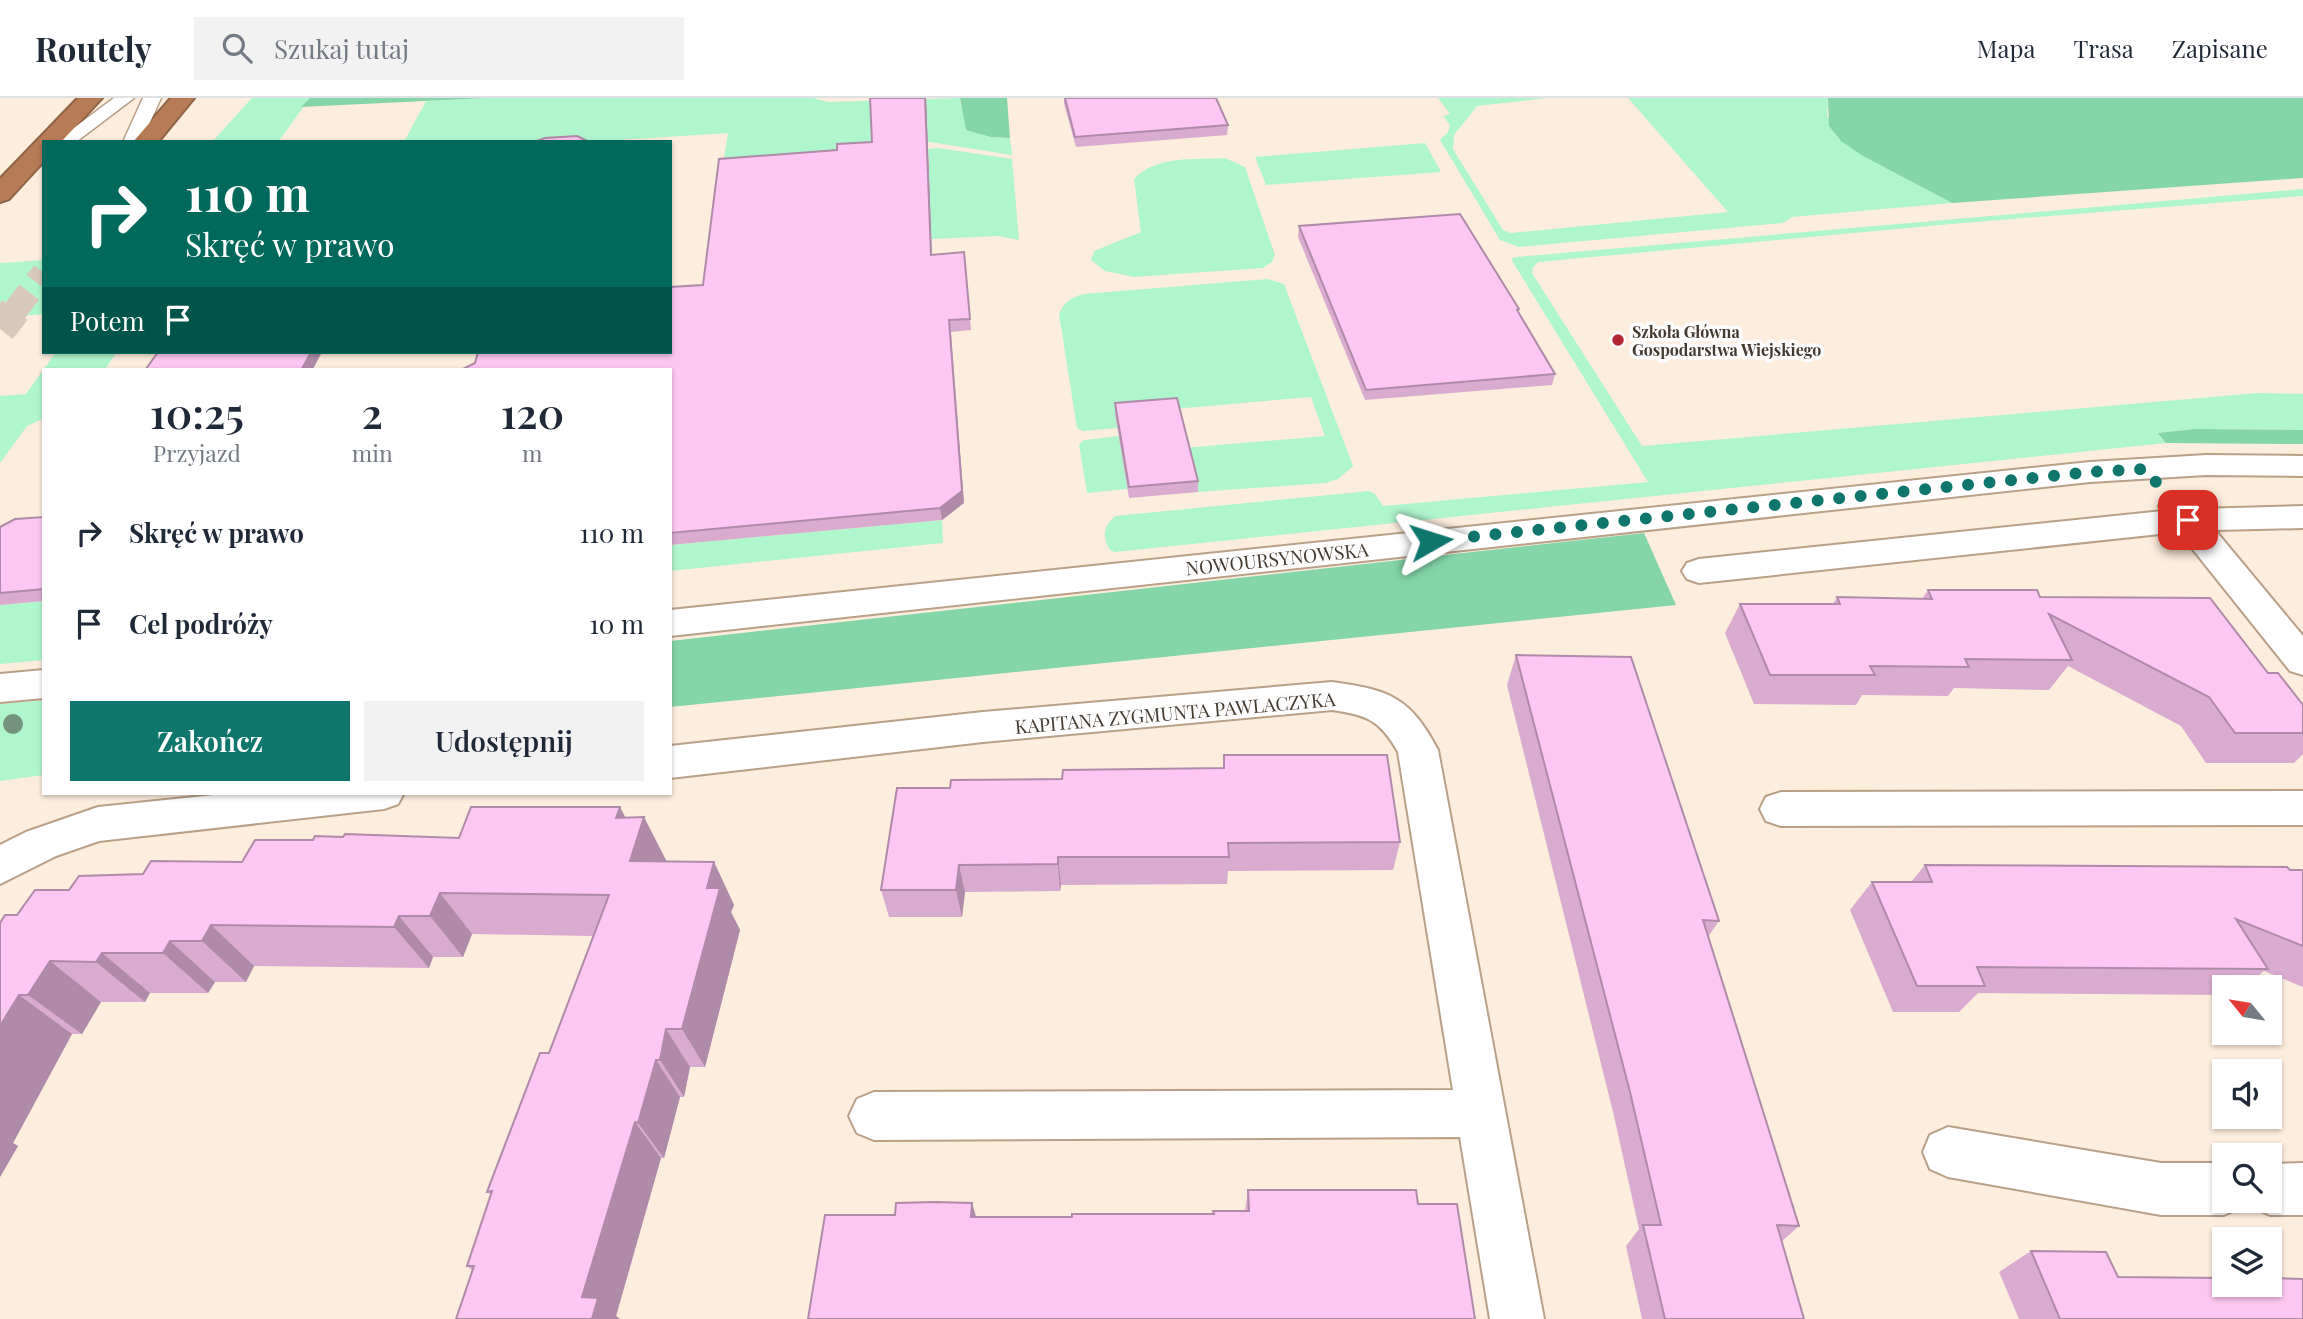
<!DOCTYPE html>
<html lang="pl">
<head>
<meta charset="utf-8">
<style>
	:root { --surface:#fff; --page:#f2f2f3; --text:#1f2937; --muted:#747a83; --line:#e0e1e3; --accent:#0f766e }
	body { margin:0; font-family:"Playfair Display",serif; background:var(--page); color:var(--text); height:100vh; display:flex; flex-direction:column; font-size:26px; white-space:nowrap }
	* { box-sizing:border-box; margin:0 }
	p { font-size:23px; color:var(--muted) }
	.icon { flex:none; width:38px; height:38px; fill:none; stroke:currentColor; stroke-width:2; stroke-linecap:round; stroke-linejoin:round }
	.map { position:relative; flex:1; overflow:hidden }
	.sheet { position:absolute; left:42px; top:270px; width:630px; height:427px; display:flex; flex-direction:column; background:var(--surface); border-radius:0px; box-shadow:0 2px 5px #0004 }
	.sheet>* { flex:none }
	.hud { position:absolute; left:42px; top:42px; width:630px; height:214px; border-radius:0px; box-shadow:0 2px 5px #0004; background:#00695c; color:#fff; overflow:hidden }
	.needle { width:46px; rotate:300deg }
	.buttons { position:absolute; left:2212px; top:877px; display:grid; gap:14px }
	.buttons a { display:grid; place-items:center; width:70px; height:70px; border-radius:0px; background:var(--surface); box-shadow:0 2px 5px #0004; font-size:35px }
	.pin { position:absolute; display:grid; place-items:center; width:60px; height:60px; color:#fff; margin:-30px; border-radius:14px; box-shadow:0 4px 10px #0006 }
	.me { position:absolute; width:77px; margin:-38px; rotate:84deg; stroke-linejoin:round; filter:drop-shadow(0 0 5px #0008) }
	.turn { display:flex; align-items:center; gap:24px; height:147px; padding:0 28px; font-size:32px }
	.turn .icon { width:91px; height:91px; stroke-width:2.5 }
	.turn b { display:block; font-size:49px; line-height:60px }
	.then { display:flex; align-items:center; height:66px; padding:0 28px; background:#0003; gap:14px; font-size:26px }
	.eta { display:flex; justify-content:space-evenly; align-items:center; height:119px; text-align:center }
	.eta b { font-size:42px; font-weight:600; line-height:49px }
	.primary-button { display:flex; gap:14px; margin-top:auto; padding:14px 28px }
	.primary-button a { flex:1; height:80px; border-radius:0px; background:var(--accent); color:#fff; font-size:28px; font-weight:600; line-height:80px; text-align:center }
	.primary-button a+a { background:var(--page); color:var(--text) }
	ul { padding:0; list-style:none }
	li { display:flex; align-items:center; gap:21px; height:91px; padding:0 28px }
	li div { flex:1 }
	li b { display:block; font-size:26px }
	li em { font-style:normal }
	header { display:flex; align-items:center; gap:42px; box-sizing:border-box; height:98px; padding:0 35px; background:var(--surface); border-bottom:2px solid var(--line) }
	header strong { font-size:33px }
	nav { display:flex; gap:38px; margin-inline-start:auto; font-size:24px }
	.search { width:490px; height:63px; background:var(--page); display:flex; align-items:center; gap:18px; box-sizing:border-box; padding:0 24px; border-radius:0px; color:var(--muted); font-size:26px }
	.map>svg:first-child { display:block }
	.green { fill:#b0f6cd }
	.forest { fill:#84d5a8 }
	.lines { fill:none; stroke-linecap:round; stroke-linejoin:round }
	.highway-tunnel-far1 { stroke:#d8c9ba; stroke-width:25; stroke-dasharray:25 12; stroke-linecap:butt }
	.highway-tunnel { stroke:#d8c9ba; stroke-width:32; stroke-dasharray:32 16; stroke-linecap:butt }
	.lane-casing { stroke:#b9a087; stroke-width:3 }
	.street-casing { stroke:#b9a087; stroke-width:4 }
	.highway-casing { stroke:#8e6448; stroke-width:4 }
	.lane { fill:#fff; fill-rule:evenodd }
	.street { fill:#fff; fill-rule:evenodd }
	.highway { fill:#b77b56; fill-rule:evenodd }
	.tree { fill:#74927c }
	.wall { fill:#d9abd0 }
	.shaded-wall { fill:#b08ba9 }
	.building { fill:#fcc7f2; stroke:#b08ba9; stroke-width:2 }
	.route { stroke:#0f766e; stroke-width:12; stroke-dasharray:0 21.6 }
	.poi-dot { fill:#b52435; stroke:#fdfdfd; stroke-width:2.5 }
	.labels { text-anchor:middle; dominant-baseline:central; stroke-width:7; stroke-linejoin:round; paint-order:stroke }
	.far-poi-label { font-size:16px; font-weight:bold; fill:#43392e; stroke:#fdfdfd; text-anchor:start }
	.street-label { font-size:19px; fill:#43392e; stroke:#fdfdfd }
</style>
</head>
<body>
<header>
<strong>Routely</strong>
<div class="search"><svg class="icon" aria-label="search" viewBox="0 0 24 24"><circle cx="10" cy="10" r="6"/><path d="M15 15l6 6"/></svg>Szukaj tutaj</div>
<nav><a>Mapa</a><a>Trasa</a><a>Zapisane</a></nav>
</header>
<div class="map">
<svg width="2303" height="1221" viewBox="0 0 2303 1221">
	<rect width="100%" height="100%" fill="#fdeddd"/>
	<!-- green -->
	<g class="green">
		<path d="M252 0H310L278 44H212Z"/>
		<path d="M486 0H813L828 4 960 0 961 8 991 39 1010 40 1012 57 930 44 814 55 722 72 728 35 588 44H404L426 3Z"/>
		<path d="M1425 0H1547L1477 8 1454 37 1453 51 1503 132 1511 135 1728 114 1628 0H1828L1827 18 1863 58 1952 105 1792 119 1783 125 1519 149 1500 142 1440 42 1448 34 1450 27 1443 18 1450 16 1438 0Z"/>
		<path d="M1425 45 1441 74 1266 87 1255 59Z"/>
		<path d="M938 50 1012 61 1019 142 998 138 931 141 928 51Z"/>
		<path d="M1225 60 1245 69 1275 157 1272 164 1263 170 1134 179 1105 173 1091 162 1094 153 1141 134 1134 81C1156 57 1195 62 1225 60Z"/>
		<path d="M2303 91V98L1963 125 1538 164 1533 169 1532 175 1642 348 2258 295 2303 296V332L2195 331 2159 335 2166 345 1115 454 1110 452C1102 439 1103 429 1115 418L1369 393 1375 396 1383 408 1648 384 1511 161 1516 159Z"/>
		<path d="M44 162V216L0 220V165Z"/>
		<path d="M1268 181 1284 186 1353 368 1338 381 1326 385 1198 394 1192 372 1128 391 1087 395 1079 346 1084 342 1119 338 1123 355 1325 338 1311 299 1116 316 1118 330 1083 333 1077 330 1059 216C1064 204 1070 200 1083 196Z"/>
		<path d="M56 254H117L105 271H44Z"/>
		<path d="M44 271V320L27 328 0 365V298L26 296Z"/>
		<path d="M942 422 943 445 670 473V447Z"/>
		<path d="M44 503V562L0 566V507Z"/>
		<path d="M44 602V677L0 683V606Z"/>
	</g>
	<!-- forest -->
	<g class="forest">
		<path d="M310 0H486L301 9Z"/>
		<path d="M960 0H1007L1010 40 991 39 966 32Z"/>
		<path d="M1828 0H2303V80L1952 105 1863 58 1841 43 1829 28Z"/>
		<path d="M2195 331 2303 332V346L2166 345 2158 335Z"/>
		<path d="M1644 435 1676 507 670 609V543Z"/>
	</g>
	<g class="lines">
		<!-- highway-tunnel-far1 -->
		<path class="highway-tunnel-far1" d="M14 214 44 175"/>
		<!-- highway-tunnel -->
		<path class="highway-tunnel" d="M0 231 15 212"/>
		<defs>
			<g id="lane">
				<path d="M114 0H134L76 44H55Z"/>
				<path d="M143 0H161L141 44H123Z"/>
			</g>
			<g id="street">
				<path d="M2206 357 2303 358V378L2206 377 2090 384 670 538V512L2090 364Z"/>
				<path d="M2176 397 2188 400 2196 411 2303 408V430L2215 432 2303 538V577L2290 573 2179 434 1699 485 1687 481 1682 473 1687 465 1699 461 2163 413 2159 408 2164 400Z"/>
				<path d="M44 572V600L0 604V576Z"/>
				<path d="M1332 584C1390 592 1410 599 1438 652L1544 1221H1490L1460 1039 874 1042 857 1035 849 1018 857 1001 874 994 1453 992 1398 654C1380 622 1367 617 1332 612L983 644 670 680V648L983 614Z"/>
				<path d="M2303 693V727L1781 728 1766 723 1760 711 1766 699 1781 694Z"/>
				<path d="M233 695H404L398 706 384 711 99 743 56 758 0 786V747L26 734 98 709Z"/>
				<path d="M1948 1029 2161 1065H2224V1102H2245L2242 1109 2224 1117H2161L1948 1079 1930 1071 1923 1054 1930 1037Z"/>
				<path d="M2303 1065V1117H2270L2252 1109 2249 1102H2270V1066Z"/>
			</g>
			<g id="highway">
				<path d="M78 0H102L61 44H44V63L9 101 0 104V81Z"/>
				<path d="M171 0H194L158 44H133Z"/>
			</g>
		</defs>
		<!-- lane casing -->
		<use href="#lane" class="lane-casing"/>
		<!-- street casing -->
		<use href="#street" class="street-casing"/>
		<!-- highway casing -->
		<use href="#highway" class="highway-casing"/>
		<!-- lane -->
		<use href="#lane" class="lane"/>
		<!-- street -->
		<use href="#street" class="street"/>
		<!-- highway -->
		<use href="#highway" class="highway"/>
	</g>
	<!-- trees -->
	<circle class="tree" cx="13" cy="626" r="10"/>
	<!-- wall -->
	<g class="wall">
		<path d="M870 0H926L932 157 964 154 971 232 951 234 964 405 942 422 670 447V271L703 187 837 52 872 44Z"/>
		<path d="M1064 0H1216L1228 27 1227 37 1076 49 1064 6Z"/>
		<path d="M1299 128 1519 211V215L1555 276 1552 287 1365 302 1298 139Z"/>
		<path d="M1115 305 1198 383V394L1129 400 1115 316Z"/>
		<path d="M44 419V503L0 507V429Z"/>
		<path d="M1928 492 2040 499 2268 575 2303 607V656L2294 665H2206L2181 628 2068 568 2049 592 1954 590 1948 598 1862 597 1856 607 1754 606 1725 535 1740 506H1833L1837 499 1922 501Z"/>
		<path d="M1516 557 1719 823 1708 839 1799 1128 1781 1144 1804 1221H1642L1626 1148 1639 1131 1614 1018 1507 587Z"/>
		<path d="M897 690 1400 744 1393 772 1228 773 1227 786 1061 787 1060 793 965 794 962 819H889L881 792Z"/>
		<path d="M625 720 666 762V763L714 764 734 807 731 814 740 832 705 969H690L684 999H680L664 1060H661L616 1218 620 1221H456L473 1173 467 1168 491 1097 487 1094 549 955 593 838 472 836 463 859H433L429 870 254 868 246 884H215L208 895H150L145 904H101L82 936H72L13 1045 18 1048 0 1079V825L69 792 143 776 242 764 313 742 459 740Z"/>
		<path d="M1925 767 2303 772V889L2264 873 2244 889H2224V897L1978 895 1959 914H1893L1850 812 1872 784H1911Z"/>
		<path d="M1248 1092 1418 1106 1475 1221 895 1117 972 1105 976 1119H1072L1213 1116 1245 1113Z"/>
		<path d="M2031 1153 2118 1179 2303 1221H2019L1999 1174Z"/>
	</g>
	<!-- shaded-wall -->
	<g class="shaded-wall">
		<path d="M925 0H926L932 168 931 157Z"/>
		<path d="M949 222 964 405 942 422 940 410Z"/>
		<path d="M311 254H322L313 271H302Z"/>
		<path d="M620 709 637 742 644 719 666 762 653 805 630 763 616 720Z"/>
		<path d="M1058 759 1061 787 1060 793 1058 766Z"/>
		<path d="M714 764 734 807 731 814 740 832 705 969 682 931 707 790Z"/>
		<path d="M959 767 965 794 962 819 956 792Z"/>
		<path d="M440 795 472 836 463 859 430 818Z"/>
		<path d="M399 818 433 859 429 870 394 829Z"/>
		<path d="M211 827 254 868 246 884 202 843Z"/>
		<path d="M170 843 215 884 208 895 163 855Z"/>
		<path d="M102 855 150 895 145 904 96 864Z"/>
		<path d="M50 863 101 904 82 936 28 897Z"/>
		<path d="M19 897 72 936 13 1045 18 1048 0 1079V928Z"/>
		<path d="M666 931 690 969 684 999 660 962Z"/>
		<path d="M656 962 680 999 664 1060 638 1025Z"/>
		<path d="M635 1024 661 1060 616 1218 620 1221H592L582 1199Z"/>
		<path d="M972 1105 978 1126 971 1119Z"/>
	</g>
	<!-- building -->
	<g class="building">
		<path d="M870 0H925L931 157 964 154 970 221 949 222 962 393 940 410 670 435V271H463L475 265 478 254H670V189L703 187 719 61 837 52V46L872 44Z"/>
		<path d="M1065 0H1216L1228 27 1075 39Z"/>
		<path d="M577 38 589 44H534L545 40Z"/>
		<path d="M1460 116 1519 211 1517 212 1555 276 1366 292 1299 128Z"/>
		<path d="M158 254H311L302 271H146Z"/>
		<path d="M1177 300 1198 383 1129 389 1115 305Z"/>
		<path d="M44 419V491L0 495V429L15 421Z"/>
		<path d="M1928 492H2037L2040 499 2210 500 2268 575H2278L2303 607V635H2235L2209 599 2049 516 2072 562 1965 561 1969 569 1870 568 1875 577H1770L1740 506H1840L1837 499 1932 501Z"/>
		<path d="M1516 557 1631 559 1719 823 1703 822 1799 1128 1777 1127 1804 1221H1665L1643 1127H1661L1630 994Z"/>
		<path d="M1224 657H1387L1400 744 1228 745 1229 759H1058V766L959 767 956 792H881L897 690H950L951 682 1062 681 1063 672 1224 670Z"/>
		<path d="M471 709H620L616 720 644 719 630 763 714 764 707 790H720L682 931H666L660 962H656L638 1025 635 1024 582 1199 598 1200 592 1221H456L474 1168H467L492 1093 487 1094 540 955H549L609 797 440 795 430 818H399L394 829 211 827 202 843H170L163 855H102L96 864 50 863 28 897H19L0 928V825L5 817H17L35 792H69L79 778 143 776 151 763 242 764 255 742H313L315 738 343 739 345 736 459 740Z"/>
		<path d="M1925 767 2287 769 2290 772H2303V848L2236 821 2268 871 1977 869 1985 888H1917L1872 784H1932Z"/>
		<path d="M1248 1092H1416L1418 1106H1457L1475 1221H808L825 1117H895L896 1105 935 1104 972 1105 971 1119H1072V1116H1214L1213 1113H1249Z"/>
		<path d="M2031 1153 2106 1154 2118 1179 2224 1180V1186H2270V1180L2303 1181V1221H2060Z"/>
	</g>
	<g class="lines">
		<!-- route -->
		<path class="route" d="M1431 443 2090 374 2145 371 2188 422"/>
	</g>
	<!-- markers -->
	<circle class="poi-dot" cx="1618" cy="242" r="7"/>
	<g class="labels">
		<!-- far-poi labels -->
		<g class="far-poi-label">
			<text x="1632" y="233">Szkoła Główna<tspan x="1632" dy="18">Gospodarstwa Wiejskiego</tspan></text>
		</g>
		<!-- street labels -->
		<g class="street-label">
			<text transform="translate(1277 460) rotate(-6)">NOWOURSYNOWSKA</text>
			<text transform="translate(1175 614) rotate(-5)">KAPITANA ZYGMUNTA PAWLACZYKA</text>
		</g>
	</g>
</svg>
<div class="buttons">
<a><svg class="needle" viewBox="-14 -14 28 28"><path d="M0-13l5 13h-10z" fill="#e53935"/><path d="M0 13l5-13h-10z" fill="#747a83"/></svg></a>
<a><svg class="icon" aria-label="sound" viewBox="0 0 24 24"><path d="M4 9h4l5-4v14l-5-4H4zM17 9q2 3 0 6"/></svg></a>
<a><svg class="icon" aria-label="search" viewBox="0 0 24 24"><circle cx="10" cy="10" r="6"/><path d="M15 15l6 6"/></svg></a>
<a><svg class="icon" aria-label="layers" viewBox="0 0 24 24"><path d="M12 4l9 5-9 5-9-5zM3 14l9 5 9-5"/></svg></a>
</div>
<div class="pin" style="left:2188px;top:422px;background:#d93025"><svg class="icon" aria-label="arrive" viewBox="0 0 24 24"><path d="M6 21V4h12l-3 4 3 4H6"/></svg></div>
<svg class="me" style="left:1431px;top:443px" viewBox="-20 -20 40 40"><path d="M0-17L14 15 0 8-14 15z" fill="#0f766e" stroke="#fff" stroke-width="4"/></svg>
<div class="hud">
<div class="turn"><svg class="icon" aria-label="right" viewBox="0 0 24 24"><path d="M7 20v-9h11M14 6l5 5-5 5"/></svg><div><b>110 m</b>Skręć w prawo</div></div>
<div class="then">Potem<svg class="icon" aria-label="arrive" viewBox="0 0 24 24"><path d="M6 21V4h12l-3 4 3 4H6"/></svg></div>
</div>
<section class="sheet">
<div class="eta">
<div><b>10:25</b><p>Przyjazd</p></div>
<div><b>2</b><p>min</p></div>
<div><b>120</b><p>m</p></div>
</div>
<ul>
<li><svg class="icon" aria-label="right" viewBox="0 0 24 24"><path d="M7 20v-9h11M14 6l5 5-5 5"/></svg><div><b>Skręć w prawo</b></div><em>110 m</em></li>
<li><svg class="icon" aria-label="arrive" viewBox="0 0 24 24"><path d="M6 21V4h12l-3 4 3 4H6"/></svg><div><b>Cel podróży</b></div><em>10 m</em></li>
</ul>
<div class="primary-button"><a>Zakończ</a><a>Udostępnij</a></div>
</section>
</div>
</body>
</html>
